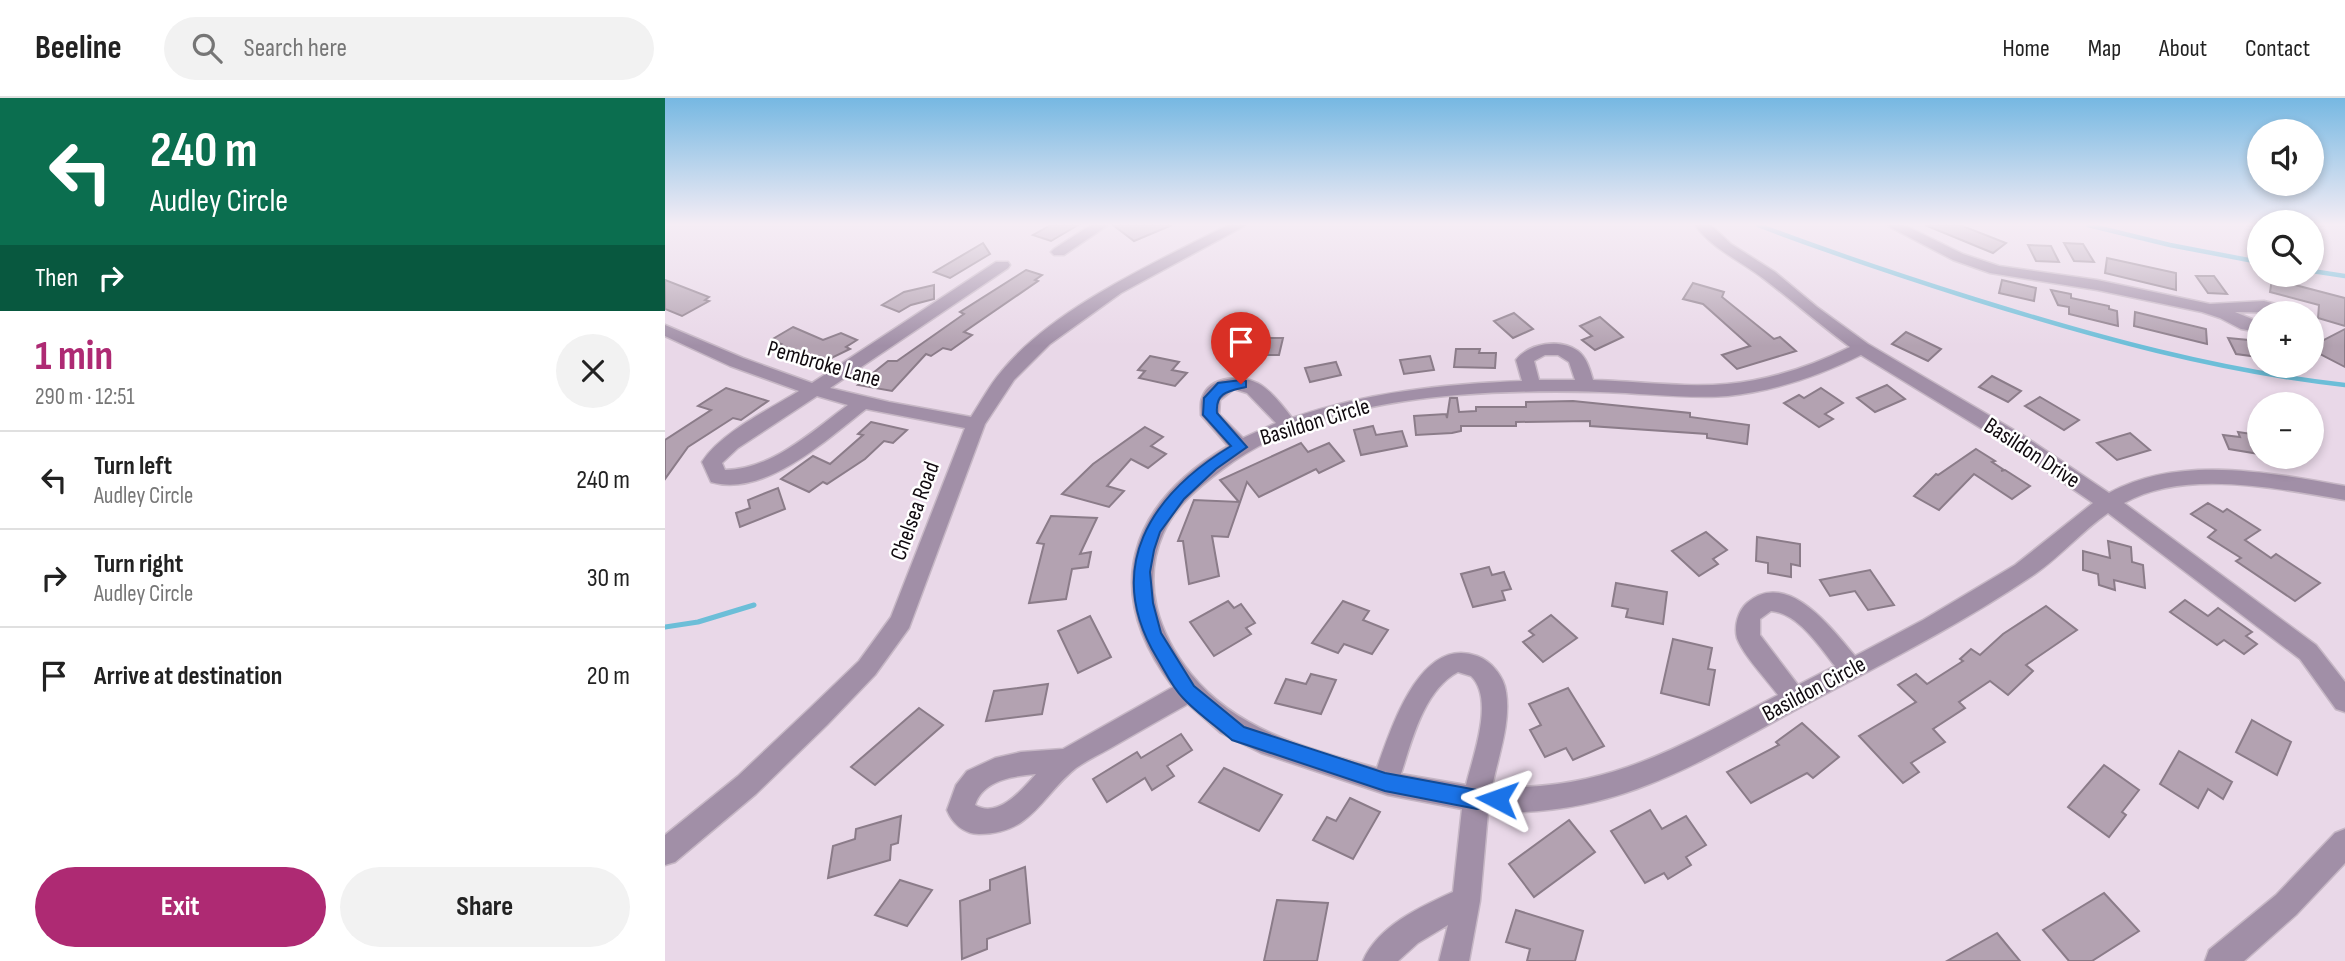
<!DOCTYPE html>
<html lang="en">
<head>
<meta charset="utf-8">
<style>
	:root { --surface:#fff; --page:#f2f2f2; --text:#222; --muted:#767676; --line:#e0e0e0; --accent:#ae2a73 }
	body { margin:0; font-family:"Sofia Sans Condensed",sans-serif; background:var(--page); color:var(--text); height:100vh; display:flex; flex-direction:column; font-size:26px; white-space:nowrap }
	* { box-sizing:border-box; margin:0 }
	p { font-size:23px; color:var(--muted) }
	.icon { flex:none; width:38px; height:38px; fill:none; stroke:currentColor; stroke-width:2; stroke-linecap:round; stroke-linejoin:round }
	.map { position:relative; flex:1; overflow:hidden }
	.panel { display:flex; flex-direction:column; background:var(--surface); width:665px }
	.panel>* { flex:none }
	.banner { background:#0b6e4f; color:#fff; overflow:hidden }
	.tools { position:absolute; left:1582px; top:21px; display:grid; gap:14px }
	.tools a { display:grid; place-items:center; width:77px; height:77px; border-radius:50%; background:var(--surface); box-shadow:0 4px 10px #0003; font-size:35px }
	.pin { position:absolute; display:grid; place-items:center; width:60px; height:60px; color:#fff; margin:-72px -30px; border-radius:50% 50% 50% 0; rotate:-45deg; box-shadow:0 0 7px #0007 }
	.pin .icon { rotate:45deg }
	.me { position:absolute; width:77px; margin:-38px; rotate:274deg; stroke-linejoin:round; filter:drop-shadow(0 0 5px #0008) }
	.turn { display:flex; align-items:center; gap:24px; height:147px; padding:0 35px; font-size:32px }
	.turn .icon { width:91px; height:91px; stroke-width:2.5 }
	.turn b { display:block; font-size:49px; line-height:60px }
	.then { display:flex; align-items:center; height:66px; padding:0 35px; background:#0003; gap:14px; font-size:26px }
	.round { display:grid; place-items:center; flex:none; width:74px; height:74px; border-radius:37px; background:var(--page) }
	.summary { display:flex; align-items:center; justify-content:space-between; height:119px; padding:0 35px }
	h1 { font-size:42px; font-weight:700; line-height:52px; color:var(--accent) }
	.action { display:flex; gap:14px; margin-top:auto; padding:14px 35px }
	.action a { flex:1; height:80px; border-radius:42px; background:var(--accent); color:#fff; font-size:28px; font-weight:700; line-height:80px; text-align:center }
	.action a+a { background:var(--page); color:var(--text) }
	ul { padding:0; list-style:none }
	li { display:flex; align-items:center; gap:21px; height:98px; padding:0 35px; border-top:2px solid var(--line) }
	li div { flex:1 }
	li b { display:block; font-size:26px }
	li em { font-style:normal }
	header { display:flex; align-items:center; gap:42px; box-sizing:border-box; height:98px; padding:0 35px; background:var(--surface); border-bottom:2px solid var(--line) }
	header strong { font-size:33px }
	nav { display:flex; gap:38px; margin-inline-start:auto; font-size:24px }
	.search { width:490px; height:63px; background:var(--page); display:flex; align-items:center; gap:18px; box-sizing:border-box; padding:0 24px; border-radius:38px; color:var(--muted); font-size:26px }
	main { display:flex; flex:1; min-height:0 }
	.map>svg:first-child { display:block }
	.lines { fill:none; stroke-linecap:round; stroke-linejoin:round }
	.stream-far1 { stroke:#6cbed8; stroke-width:4.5 }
	.stream { stroke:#6cbed8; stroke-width:5 }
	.building { fill:#b3a2b1; stroke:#8b7c89; stroke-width:2 }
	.minor-casing { stroke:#c6b7c5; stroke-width:3 }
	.minor { fill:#a18fa7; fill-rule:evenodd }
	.route { fill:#1a73e8; stroke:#114b97; stroke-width:2 }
	.labels { text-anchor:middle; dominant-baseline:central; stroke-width:5; stroke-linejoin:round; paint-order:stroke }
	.street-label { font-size:23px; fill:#100a0f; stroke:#fff }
</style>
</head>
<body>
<header>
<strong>Beeline</strong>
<div class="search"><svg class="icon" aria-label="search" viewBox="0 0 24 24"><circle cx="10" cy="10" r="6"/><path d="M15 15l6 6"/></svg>Search here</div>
<nav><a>Home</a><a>Map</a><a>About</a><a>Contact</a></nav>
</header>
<main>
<section class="panel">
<div class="banner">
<div class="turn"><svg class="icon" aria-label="left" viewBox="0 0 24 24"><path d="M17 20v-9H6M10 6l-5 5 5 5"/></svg><div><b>240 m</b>Audley Circle</div></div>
<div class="then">Then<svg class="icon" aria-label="right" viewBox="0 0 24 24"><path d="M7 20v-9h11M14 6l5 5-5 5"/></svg></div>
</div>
<div class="summary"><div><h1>1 min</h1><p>290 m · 12:51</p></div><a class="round"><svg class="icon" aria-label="close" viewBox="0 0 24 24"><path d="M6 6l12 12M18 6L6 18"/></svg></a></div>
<ul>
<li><svg class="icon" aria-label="left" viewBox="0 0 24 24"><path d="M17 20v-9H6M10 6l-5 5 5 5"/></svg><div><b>Turn left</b><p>Audley Circle</p></div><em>240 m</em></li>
<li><svg class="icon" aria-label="right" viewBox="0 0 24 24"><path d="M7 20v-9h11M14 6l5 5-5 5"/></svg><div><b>Turn right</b><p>Audley Circle</p></div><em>30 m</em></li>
<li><svg class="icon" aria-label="arrive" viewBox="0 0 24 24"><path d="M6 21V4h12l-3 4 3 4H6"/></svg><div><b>Arrive at destination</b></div><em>20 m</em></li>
</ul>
<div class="action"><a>Exit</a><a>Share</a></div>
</section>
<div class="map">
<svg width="1680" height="863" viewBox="0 0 1680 863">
	<rect width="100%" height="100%" fill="#e9d8e8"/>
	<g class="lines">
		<!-- stream-far1 -->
		<g class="stream-far1">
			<path d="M1093 127C1164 154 1236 178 1309 201 1431 239 1553 273 1680 287"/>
			<path d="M1423 127 1505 147 1594 164"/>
			<path d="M1647 173 1680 178"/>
		</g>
		<!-- stream -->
		<path class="stream" d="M0 529 33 524 89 507"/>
	</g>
	<!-- building -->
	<g class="building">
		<path d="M386 127H413L386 143 368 137Z"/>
		<path d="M448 127H507L469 143Z"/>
		<path d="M1260 127H1295L1341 145 1328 155Z"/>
		<path d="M318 145 325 156 285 180 269 174Z"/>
		<path d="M1399 145 1418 146 1429 164 1409 163Z"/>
		<path d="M1363 147 1386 148 1394 164 1371 163Z"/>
		<path d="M1442 160 1511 175V192L1440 175Z"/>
		<path d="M361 172 377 177 370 182 373 183 299 234 307 237 286 252 278 250 266 258 261 256 227 293 193 287 223 263H232L299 216 295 214Z"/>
		<path d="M1531 178H1549L1562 196 1543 195Z"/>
		<path d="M1607 181 1680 200V228L1653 220 1654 207 1605 194Z"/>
		<path d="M0 182 44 199 40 202 44 203 17 218 0 211Z"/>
		<path d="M1337 182 1371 190 1369 203 1334 195Z"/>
		<path d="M1028 185 1059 194 1057 199 1109 241 1115 239 1131 253 1072 271 1057 257 1085 248 1038 206 1018 201Z"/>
		<path d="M269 187V201L246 207 234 214 217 207 239 194Z"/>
		<path d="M1386 192 1406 196V200L1444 208V211L1452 213 1453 228 1404 216V209L1393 207Z"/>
		<path d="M1470 214 1541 231 1542 246 1469 228Z"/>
		<path d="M849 215 868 231 848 240 829 223Z"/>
		<path d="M935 219 958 239 930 252 917 242 927 238 915 228Z"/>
		<path d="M128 229 158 242 176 235 192 242 181 249 185 251 150 268 109 250 116 246 106 242Z"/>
		<path d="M1680 231V269L1647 252V248Z"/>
		<path d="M1241 234 1276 251 1263 263 1227 246Z"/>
		<path d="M581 240H618L614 257H590L589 263H574Z"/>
		<path d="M1563 240 1594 243V259L1571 256Z"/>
		<path d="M791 251H815L814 255H831L830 270 789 269Z"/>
		<path d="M485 258 514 264 507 272 522 275 510 288 474 280 480 273 473 272Z"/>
		<path d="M765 258 769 272 739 276 735 262Z"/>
		<path d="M671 264 676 277 645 284 640 270Z"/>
		<path d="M1327 278 1356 293 1343 304 1314 289Z"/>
		<path d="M1222 287 1240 301 1210 314 1192 300Z"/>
		<path d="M61 290 103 303 76 322 68 320 23 349 0 381V342L46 312 33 308Z"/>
		<path d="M1156 290 1178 305 1160 316 1168 321 1154 329 1119 305 1134 297 1139 300Z"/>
		<path d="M1375 299 1414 322 1399 332 1360 308Z"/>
		<path d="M785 300H792L794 314 811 313V309H861V304L908 303 1025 315V319L1084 327 1082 346 1042 340V336L925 328V323L851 324V328H796V333L787 335 751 337 749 318 781 316 782 320Z"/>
		<path d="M206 324 242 332 228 345 219 343 200 361 162 386 158 384 144 394 116 381 148 358 165 366 198 337 193 336Z"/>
		<path d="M708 328 711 337 737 333 742 348 696 357 689 332Z"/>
		<path d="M480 329 498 339 486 348 501 356 483 370 466 361 442 388 459 393 444 409 397 396 428 366Z"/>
		<path d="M1573 334 1594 337V356L1564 351 1558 337 1575 339Z"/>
		<path d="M1465 335 1485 352 1452 362 1432 345Z"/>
		<path d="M636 345 643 354 664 345 679 363 654 375 651 371 594 399 582 384 563 439 547 438 554 478 524 486 518 443H513L529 402 574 404 555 382Z"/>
		<path d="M1311 351 1330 363 1327 364 1339 372 1336 373 1340 372 1365 388 1347 401 1309 376 1274 412 1249 398 1271 376 1273 377Z"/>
		<path d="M113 390 120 411 75 429 71 415 85 410 83 402Z"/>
		<path d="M1543 405 1558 414 1562 411 1595 432 1580 442 1606 460 1611 456 1655 485 1630 503 1571 463 1576 460 1543 439 1551 432 1526 416Z"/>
		<path d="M386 418 432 420 415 456 426 454 423 469 407 471 401 501 364 505 379 446 372 445Z"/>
		<path d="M1041 434 1062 452 1048 461 1053 466 1034 478 1007 453Z"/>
		<path d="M1092 439 1135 446V468L1126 466V479L1103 475V465L1091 463Z"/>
		<path d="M1443 443 1466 449 1467 464 1478 467 1480 490 1449 482 1450 492 1434 487 1433 476 1418 472V453L1445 460Z"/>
		<path d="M824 469 827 477 839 474 846 491 837 493 840 502 808 509 796 476Z"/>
		<path d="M1205 472 1229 507 1203 512 1190 493 1165 498 1155 482Z"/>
		<path d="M951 485 1002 494 998 526 961 519 963 511 947 508Z"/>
		<path d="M1520 502 1543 518 1553 510 1587 534 1581 538 1592 546 1579 556 1559 542 1552 547 1505 514Z"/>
		<path d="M563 503 569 510 576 506 590 525 581 530 586 536 549 558 525 524Z"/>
		<path d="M678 503 704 513 698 522 723 532 707 556 679 546 673 555 647 545Z"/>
		<path d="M1381 508 1412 532 1361 567 1368 573 1343 597 1325 583 1294 604 1300 610 1268 631 1280 644 1246 665 1254 674 1238 685 1194 638 1251 604 1233 587 1251 576 1262 586 1298 563 1295 561 1306 551 1315 557 1338 536Z"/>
		<path d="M886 517 912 540 878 564 858 544 869 537 864 533Z"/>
		<path d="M425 518 446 559 413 575 393 533Z"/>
		<path d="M1008 541 1047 550 1043 571 1050 572 1044 607 996 595Z"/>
		<path d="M646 576 671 582 656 616 610 605 621 581 641 586Z"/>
		<path d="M383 586 377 616 321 623 329 593Z"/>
		<path d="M903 590 939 648 908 662 901 650 880 659 865 632 876 627 864 606Z"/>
		<path d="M254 610 278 627 210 687 186 669Z"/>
		<path d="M1587 622 1626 644 1612 677 1571 654Z"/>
		<path d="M1137 625 1174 659 1148 680 1142 675 1086 705 1062 674 1114 647 1111 644Z"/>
		<path d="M516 636 527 652 502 668 509 678 487 692 480 680 442 704 428 681 472 654 476 660Z"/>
		<path d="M1514 653 1567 684 1558 701 1543 691 1533 710 1495 686Z"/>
		<path d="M1439 667 1474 692 1457 714 1461 717 1444 739 1403 709Z"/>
		<path d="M559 670 617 697 594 733 534 704Z"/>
		<path d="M685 700 715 714 688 761 648 742 662 719 671 723Z"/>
		<path d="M985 712 997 731 1021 718 1041 747 1021 759 1026 767 1003 781 999 775 980 785 946 733Z"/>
		<path d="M236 718 233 745 226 747 225 762 163 780 168 748 190 741 191 731Z"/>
		<path d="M904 722 930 754 869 799 844 766Z"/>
		<path d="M360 769 365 825 322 841V851L297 861 295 803 325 792V782Z"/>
		<path d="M235 782 267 792 242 828 210 817Z"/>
		<path d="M1439 795 1474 833 1427 863H1404L1378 832Z"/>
		<path d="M612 802 663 805 652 863H599Z"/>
		<path d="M851 812 918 833 910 863H862L865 851 841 844Z"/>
		<path d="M1332 835 1355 863H1282Z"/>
	</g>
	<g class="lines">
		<defs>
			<g id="minor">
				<path d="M426 127H443L399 157H389L386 154 389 151Z"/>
				<path d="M563 127H581L456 195 385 246 349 282 320 326 244 530 210 577 162 627 91 696 10 764 0 767V737L73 678 144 611 194 563 226 519 300 330 201 311C162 341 100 400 46 384L37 364C55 335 105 311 134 293L65 268 0 238V227L78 260 147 285 331 164H343L345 167 343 170 165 290 224 304 306 319C316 304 324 288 336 274 388 210 490 165 563 127ZM152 298 183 307C146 334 108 371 60 372L57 365 73 350Z"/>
				<path d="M1030 127H1046L1066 146 1110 174 1152 209 1203 246 1359 338 1444 395C1515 356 1605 375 1680 388V402C1614 391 1520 370 1459 405L1651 547 1680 584V614L1671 611 1635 561 1443 415C1417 433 1396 458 1370 476 1301 523 1227 561 1153 600 1041 659 957 720 823 714L815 803 804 863H774L783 827 753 845 733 863H698C713 828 755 809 788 794L797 711 723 697 596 655 556 635 523 606C496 621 470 636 444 651 433 657 421 663 411 670 376 698 367 736 314 736 299 736 287 725 282 712L291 687 302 673 330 660 356 654 398 651 508 589C436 494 462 407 563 348L536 317C536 312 535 305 537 300 545 277 579 276 596 287 608 295 618 308 627 320 702 294 779 286 857 283L851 262C864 245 895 240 913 253 922 260 925 272 928 282 973 283 1018 290 1062 286 1106 282 1146 268 1185 249 1155 227 1128 203 1099 181 1076 163 1047 151 1030 127ZM893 257 904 264 910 282H874L869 263 880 257ZM1196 257 1345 348 1428 405 1350 467 1258 522 1190 558C1167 531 1122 470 1082 505 1073 513 1069 528 1072 540 1078 557 1102 582 1113 597 1015 648 942 694 827 689 833 659 846 625 841 594 839 578 826 563 812 558 755 537 726 631 712 670 644 651 572 633 526 576 494 536 476 486 498 436 510 408 534 389 558 371 657 296 815 291 935 294 978 295 1021 301 1063 298 1110 293 1154 278 1196 257ZM569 291 582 295 611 325 578 340 554 316 555 302ZM1106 513C1133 515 1154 548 1170 568L1133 587 1095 537V521ZM793 574 806 578C830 601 808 658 801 687L736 676C747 642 759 592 793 574ZM371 676C357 692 333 721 310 707 318 682 348 678 371 676Z"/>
				<path d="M1221 127H1239L1298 156 1334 168 1432 182 1545 206 1599 203 1631 211 1633 215 1570 214 1594 224V234L1576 231 1555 220 1537 214 1432 192 1325 175 1288 162Z"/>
				<path d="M1680 731V765L1631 817 1579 863H1540L1544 852 1611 797 1670 735Z"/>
			</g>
		</defs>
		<!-- minor casing -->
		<use href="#minor" class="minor-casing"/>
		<!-- minor -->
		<use href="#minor" class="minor"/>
	</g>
	<!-- sky -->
	<linearGradient id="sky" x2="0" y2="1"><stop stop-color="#76b8e2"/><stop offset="0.51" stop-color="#f5edf5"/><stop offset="1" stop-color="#f5edf5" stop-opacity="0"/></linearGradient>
	<rect width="1680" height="248" fill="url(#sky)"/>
	<!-- route -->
	<path class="route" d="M576 282 581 283V289C564 293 550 294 552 315L582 349 551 371 519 401 495 434 489 452 485 474 488 505 496 535 529 588 579 629 720 675 812 692H832L839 694 842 701 839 708 812 711 720 693 567 642C551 628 532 615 518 600 507 589 500 573 492 560 438 470 485 397 566 348L538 317 539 300 553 285Z"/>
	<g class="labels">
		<!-- street labels -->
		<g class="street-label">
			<text transform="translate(159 266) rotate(16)">Pembroke Lane</text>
			<text transform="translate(650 324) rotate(-17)">Basildon Circle</text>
			<text transform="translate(1367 355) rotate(33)">Basildon Drive</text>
			<text transform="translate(250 413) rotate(-70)">Chelsea Road</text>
			<text transform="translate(1149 591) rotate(-28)">Basildon Circle</text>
		</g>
	</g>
</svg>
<div class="tools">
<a><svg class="icon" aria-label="sound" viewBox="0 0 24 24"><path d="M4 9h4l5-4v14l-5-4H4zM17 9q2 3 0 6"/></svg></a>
<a><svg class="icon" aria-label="search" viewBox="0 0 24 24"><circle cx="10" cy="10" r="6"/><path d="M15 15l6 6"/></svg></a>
<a>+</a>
<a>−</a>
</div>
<div class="pin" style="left:576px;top:286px;background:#d93025"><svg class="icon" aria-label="arrive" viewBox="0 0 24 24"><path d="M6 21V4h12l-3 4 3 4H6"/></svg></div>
<svg class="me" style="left:832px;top:701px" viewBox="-20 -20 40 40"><path d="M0-17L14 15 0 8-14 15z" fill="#1a73e8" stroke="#fff" stroke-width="4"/></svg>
</div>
</main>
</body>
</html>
